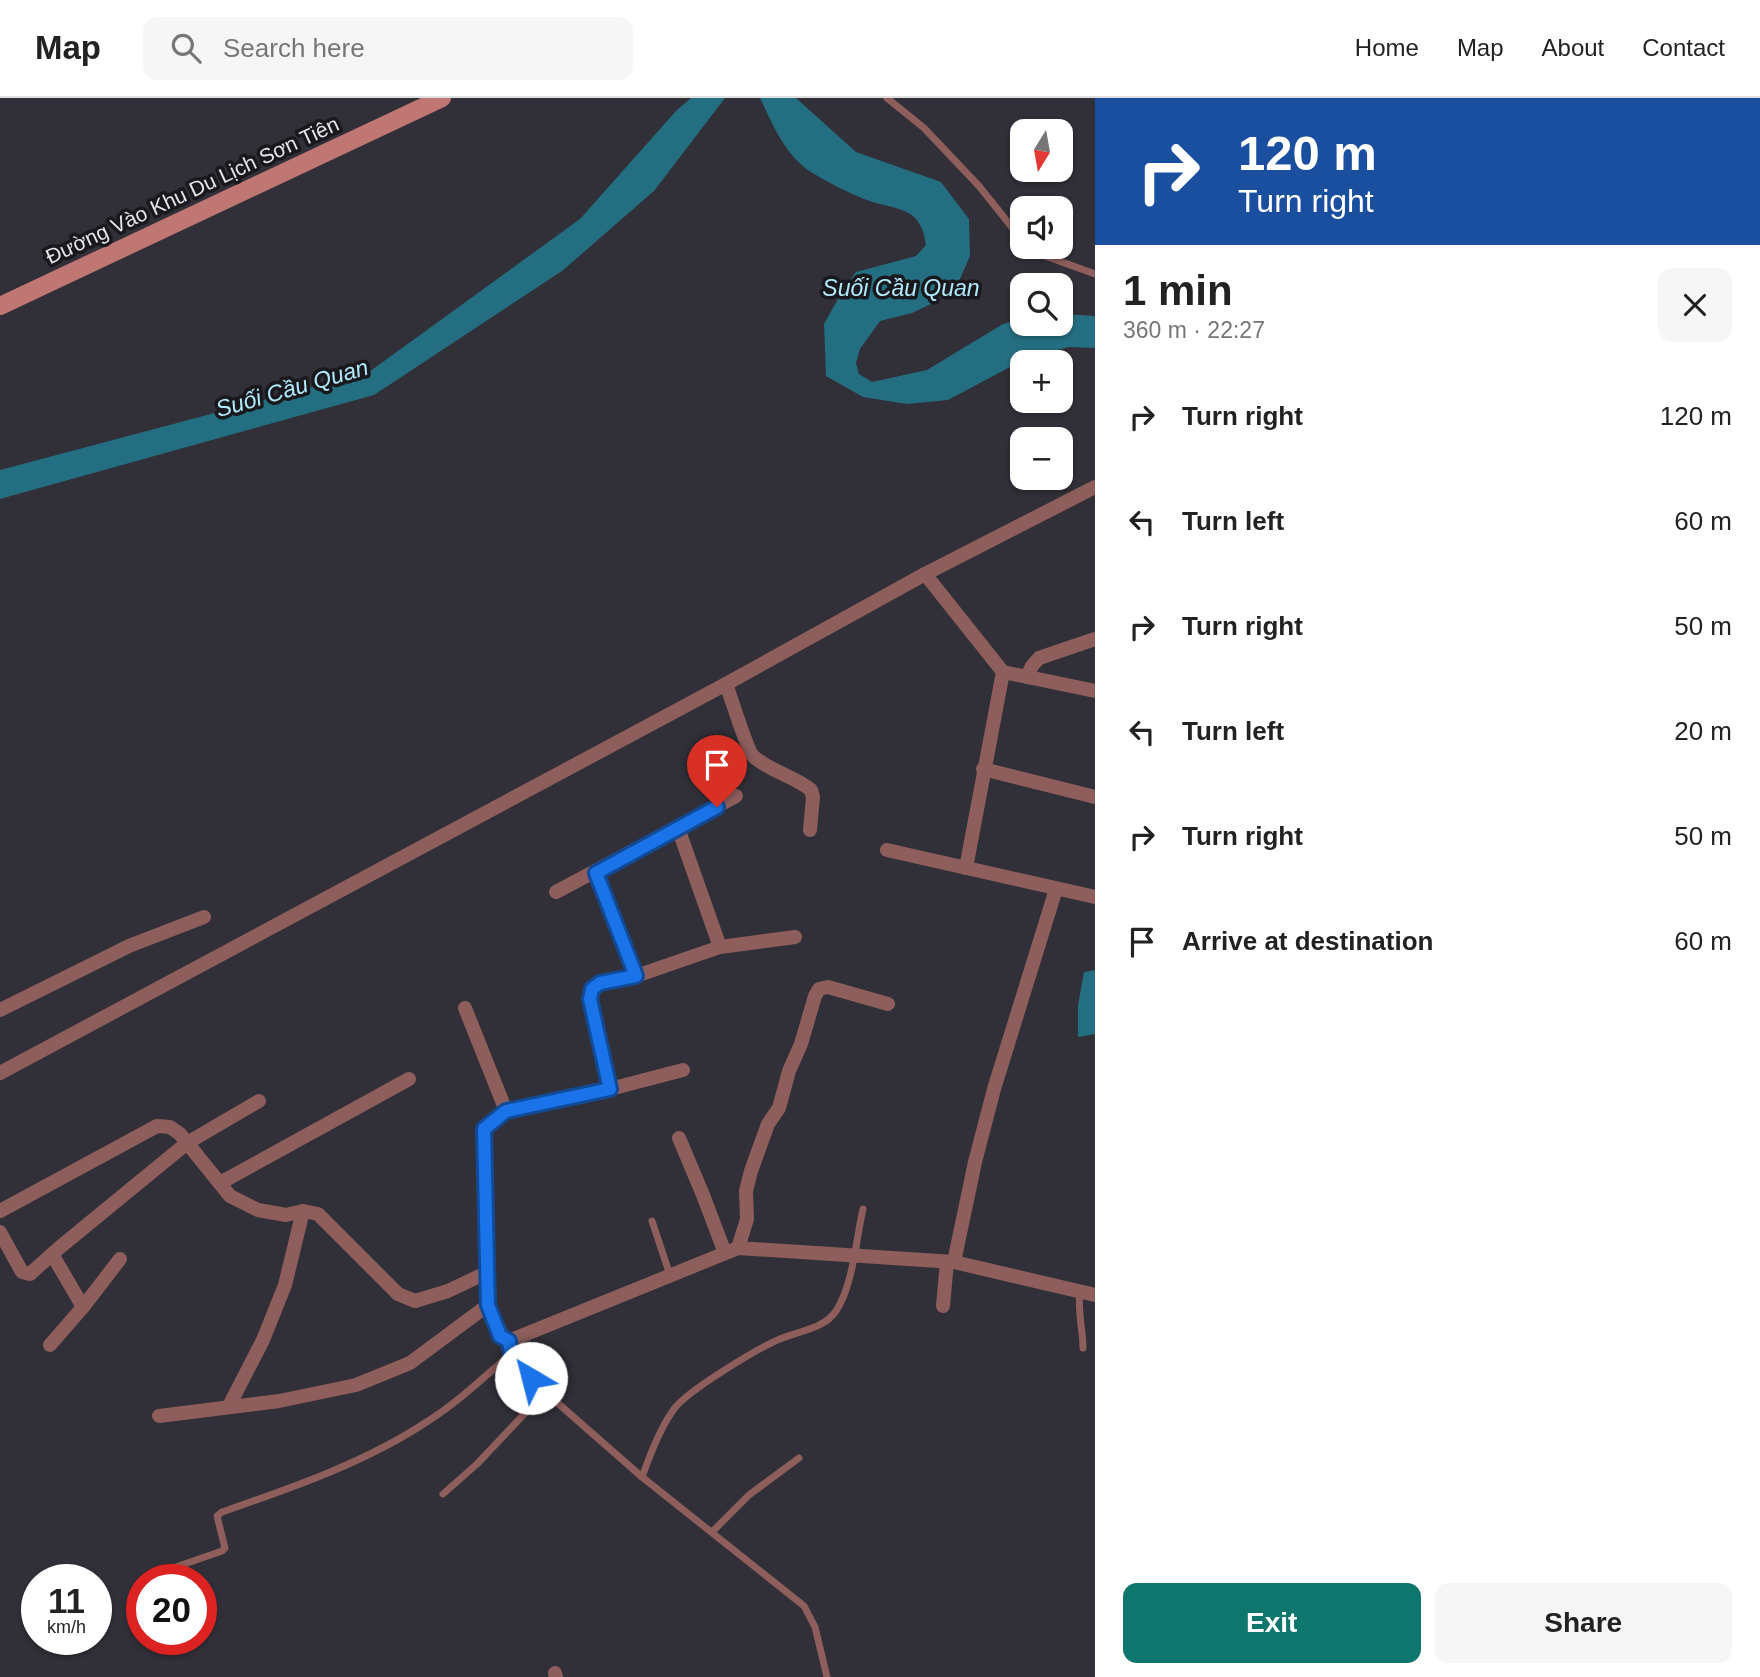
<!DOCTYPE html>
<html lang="en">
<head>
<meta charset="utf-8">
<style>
	:root { --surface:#fff; --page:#f6f6f6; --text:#222; --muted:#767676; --line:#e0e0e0; --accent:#0f766e }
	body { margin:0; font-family:Arial,sans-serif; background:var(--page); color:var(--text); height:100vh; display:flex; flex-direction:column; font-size:26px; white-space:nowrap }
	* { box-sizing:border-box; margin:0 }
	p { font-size:23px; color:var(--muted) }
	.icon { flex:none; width:38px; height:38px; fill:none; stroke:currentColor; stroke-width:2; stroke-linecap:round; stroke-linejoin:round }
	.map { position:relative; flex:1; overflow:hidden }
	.side { display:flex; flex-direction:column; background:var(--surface); width:665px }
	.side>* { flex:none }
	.top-card { background:#1a4fa0; color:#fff; overflow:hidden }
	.needle { width:46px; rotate:191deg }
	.tools { position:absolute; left:1010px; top:21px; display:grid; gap:14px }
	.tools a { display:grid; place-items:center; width:63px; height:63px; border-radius:14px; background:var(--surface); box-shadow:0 2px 5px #0004; font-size:35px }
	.speed { position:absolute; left:21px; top:1466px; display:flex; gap:14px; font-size:35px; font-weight:700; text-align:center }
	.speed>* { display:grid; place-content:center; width:91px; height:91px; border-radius:50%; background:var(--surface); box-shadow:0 2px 5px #0004; line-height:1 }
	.speed small { font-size:18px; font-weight:400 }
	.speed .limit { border:10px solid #d22; background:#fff; color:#111 }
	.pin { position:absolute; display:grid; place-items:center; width:60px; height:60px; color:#fff; margin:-72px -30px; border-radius:50% 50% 50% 0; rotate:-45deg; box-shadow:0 0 7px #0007 }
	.pin .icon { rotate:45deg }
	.me { position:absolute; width:77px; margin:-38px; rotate:323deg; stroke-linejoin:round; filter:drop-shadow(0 0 5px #0008) }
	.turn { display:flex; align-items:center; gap:24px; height:147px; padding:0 28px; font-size:32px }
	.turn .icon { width:91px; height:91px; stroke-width:2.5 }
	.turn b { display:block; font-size:49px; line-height:60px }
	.round { display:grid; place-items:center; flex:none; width:74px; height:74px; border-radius:14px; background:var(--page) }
	.overview { display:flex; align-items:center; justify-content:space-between; height:119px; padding:0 28px }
	h1 { font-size:42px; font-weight:700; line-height:52px }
	.button { display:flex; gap:14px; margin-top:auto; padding:14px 28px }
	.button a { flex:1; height:80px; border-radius:14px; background:var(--accent); color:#fff; font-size:28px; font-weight:700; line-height:80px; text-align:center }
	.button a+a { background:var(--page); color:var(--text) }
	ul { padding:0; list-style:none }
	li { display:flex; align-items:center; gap:21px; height:105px; padding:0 28px }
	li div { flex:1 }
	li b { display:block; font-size:26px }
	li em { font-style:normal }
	header { display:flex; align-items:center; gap:42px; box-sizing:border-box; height:98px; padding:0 35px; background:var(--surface); border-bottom:2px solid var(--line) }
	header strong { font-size:33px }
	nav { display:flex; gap:38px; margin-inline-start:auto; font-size:24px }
	.search { width:490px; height:63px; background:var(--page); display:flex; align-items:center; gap:18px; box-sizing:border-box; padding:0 24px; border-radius:14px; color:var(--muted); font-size:26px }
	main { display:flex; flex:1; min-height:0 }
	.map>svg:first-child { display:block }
	.water { fill:#246e81 }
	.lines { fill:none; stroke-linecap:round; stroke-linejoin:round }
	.lane { stroke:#8d5e5c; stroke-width:7 }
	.street { stroke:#8d5e5c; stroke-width:14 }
	.secondary { stroke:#c07774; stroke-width:18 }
	.route-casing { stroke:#114b97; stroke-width:18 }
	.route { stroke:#1a73e8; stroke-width:12 }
	.labels { text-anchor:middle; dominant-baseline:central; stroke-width:7; stroke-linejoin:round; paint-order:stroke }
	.street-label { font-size:21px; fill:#e6e5ea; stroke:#19181c }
	.water-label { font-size:23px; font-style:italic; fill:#afe9fb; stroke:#19181c }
</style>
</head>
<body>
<header>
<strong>Map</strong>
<div class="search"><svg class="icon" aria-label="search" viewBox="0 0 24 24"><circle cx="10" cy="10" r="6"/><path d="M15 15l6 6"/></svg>Search here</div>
<nav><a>Home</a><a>Map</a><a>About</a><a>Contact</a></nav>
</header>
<main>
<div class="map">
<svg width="1095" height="1579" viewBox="0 0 1095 1579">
	<rect width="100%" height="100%" fill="#312f37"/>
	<!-- water -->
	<g class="water">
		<path d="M691 0H725L654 93 562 173 374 297 0 401V372L369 274 580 121 676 13Z"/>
		<path d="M760 0H796L856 54 941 84 969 121 970 158 959 183 935 204 912 215 880 223 860 251 856 265 859 276 872 284 927 272 1003 226 1022 221V226H1060L1061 216 1095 218V250L1069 249 1027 260 948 302 907 306 863 299 826 278 824 226 843 192 856 174 916 158 926 147C921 106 895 113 864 101 847 94 827 84 811 74 785 57 773 27 760 0Z"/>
		<path d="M1095 872V936L1078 939V907L1084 874Z"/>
	</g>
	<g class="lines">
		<!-- lane -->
		<g class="lane">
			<path d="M887 0 924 30 979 88 1022 142"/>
			<path d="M1028 149 1048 159 1095 176"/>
			<path d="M652 1123 670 1177"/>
			<path d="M1080 1193C1077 1212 1083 1231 1083 1250"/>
			<path d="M509 1243 511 1256 545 1294 642 1379 804 1508 815 1529 827 1579"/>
			<path d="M642 1379C651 1355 659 1332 674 1311 687 1293 758 1250 780 1241 799 1233 824 1231 836 1213 853 1188 856 1141 863 1111"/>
			<path d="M443 1396 477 1366 545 1294"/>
			<path d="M712 1434 749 1397 799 1360"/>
			<path d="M173 1470 222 1453 225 1450 217 1418 222 1414C291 1390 367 1364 428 1323 458 1304 484 1279 511 1256"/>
		</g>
		<!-- street -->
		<g class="street">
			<path d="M925 476 1003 574 1095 593"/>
			<path d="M1027 579 1032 568 1039 560 1095 541"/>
			<path d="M726 586C731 599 747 652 753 658 769 673 794 678 811 692L813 699 810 732"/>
			<path d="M983 671 1095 699"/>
			<path d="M678 730 720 849"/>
			<path d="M887 752 1095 799"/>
			<path d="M966 770 1003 574"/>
			<path d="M596 775 636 878"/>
			<path d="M556 794 736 698"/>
			<path d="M465 910 506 1013"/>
			<path d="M0 912 129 848 204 819"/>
			<path d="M683 972 610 991 506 1013 484 1031 488 1207 504 1241 509 1243 738 1150 954 1164 1095 1197"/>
			<path d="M0 975 726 586 925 476 1095 389"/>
			<path d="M610 991 590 901 592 891 600 885 636 878 720 849 795 839"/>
			<path d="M679 1040 703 1097 725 1155"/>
			<path d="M220 1085 409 981"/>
			<path d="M0 1113 157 1028 170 1029 180 1036 230 1098 258 1112 286 1117 303 1113 318 1116 398 1196 415 1203 448 1193 488 1174"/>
			<path d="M0 1134 22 1174 30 1176 59 1150 187 1045 259 1003"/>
			<path d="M738 1150 747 1121 746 1093 751 1073 768 1026 779 1010 789 973 801 946 815 898 819 891 828 889 888 906"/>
			<path d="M52 1156 83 1209"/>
			<path d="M954 1164 975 1064 994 991 1056 791"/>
			<path d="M943 1208 947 1164"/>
			<path d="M50 1247 83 1209 120 1161"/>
			<path d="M229 1308 263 1242 285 1187 303 1113"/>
			<path d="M159 1318 279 1303 356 1287 410 1265 488 1207"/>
			<path d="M555 1575 556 1579"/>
		</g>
		<!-- secondary -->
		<path class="secondary" d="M0 208 442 0"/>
	</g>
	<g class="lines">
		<defs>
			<path id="route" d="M531 1280 511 1256 509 1243 500 1238 488 1207 484 1031 506 1013 610 991 590 901 592 891 600 885 636 878 596 775 717 709"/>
		</defs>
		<!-- route casing -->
		<use href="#route" class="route-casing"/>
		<!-- route -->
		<use href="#route" class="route"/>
	</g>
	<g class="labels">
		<!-- street labels -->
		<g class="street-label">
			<text transform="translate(192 92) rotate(-25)">Đường Vào Khu Du Lịch Sơn Tiên</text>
		</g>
		<!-- water labels -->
		<g class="water-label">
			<text x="901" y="190">Suối Cầu Quan</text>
			<text transform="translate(292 290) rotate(-16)">Suối Cầu Quan</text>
		</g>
	</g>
</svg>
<div class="tools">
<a><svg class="needle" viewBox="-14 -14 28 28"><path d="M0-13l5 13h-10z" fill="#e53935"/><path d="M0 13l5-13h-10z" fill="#767676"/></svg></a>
<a><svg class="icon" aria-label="sound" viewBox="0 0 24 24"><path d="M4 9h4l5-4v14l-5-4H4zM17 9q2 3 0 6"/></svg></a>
<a><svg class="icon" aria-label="search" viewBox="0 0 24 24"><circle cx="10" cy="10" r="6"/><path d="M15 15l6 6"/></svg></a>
<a>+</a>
<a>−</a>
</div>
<div class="speed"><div>11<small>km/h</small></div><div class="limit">20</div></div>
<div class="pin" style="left:717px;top:709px;background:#d93025"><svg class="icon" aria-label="arrive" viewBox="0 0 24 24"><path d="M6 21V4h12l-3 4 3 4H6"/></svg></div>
<svg class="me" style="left:531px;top:1280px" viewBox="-20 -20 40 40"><circle r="19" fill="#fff"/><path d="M0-13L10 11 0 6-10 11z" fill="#1a73e8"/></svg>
</div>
<section class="side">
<div class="top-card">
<div class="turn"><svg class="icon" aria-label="right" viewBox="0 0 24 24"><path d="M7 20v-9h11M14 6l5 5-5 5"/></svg><div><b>120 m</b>Turn right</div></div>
</div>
<div class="overview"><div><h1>1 min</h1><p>360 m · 22:27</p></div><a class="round"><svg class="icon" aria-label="close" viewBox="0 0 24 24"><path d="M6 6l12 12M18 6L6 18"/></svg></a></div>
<ul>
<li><svg class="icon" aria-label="right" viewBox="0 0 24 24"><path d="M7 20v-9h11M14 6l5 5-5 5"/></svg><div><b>Turn right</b></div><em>120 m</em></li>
<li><svg class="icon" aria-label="left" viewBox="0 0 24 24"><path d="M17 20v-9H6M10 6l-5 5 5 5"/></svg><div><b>Turn left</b></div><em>60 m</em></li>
<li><svg class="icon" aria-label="right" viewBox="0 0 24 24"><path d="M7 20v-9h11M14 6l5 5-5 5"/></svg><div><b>Turn right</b></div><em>50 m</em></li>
<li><svg class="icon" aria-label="left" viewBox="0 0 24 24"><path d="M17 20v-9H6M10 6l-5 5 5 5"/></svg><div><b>Turn left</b></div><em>20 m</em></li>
<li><svg class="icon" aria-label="right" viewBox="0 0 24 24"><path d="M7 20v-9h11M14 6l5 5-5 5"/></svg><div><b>Turn right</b></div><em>50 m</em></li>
<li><svg class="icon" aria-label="arrive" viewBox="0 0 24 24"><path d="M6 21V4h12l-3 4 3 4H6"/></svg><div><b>Arrive at destination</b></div><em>60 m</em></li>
</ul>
<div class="button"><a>Exit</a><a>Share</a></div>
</section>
</main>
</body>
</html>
